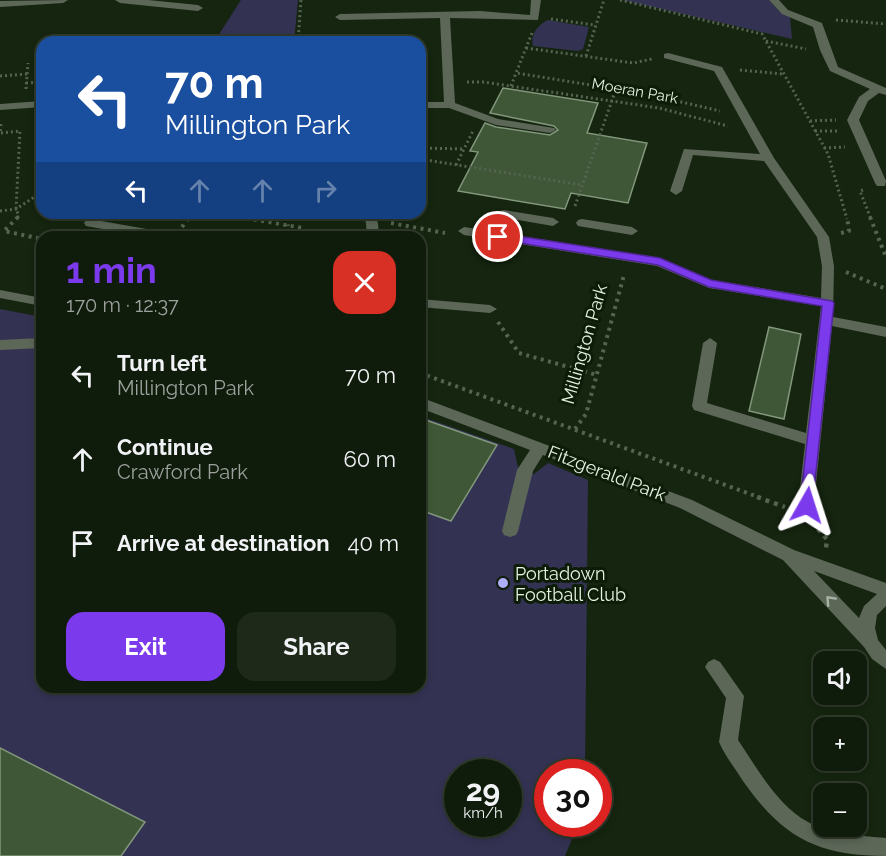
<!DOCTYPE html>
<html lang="en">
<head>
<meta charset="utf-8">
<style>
	:root { --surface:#101c0b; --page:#1e2919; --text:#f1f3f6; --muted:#9ca19d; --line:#303a2c; --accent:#7c3aed }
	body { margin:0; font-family:Raleway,sans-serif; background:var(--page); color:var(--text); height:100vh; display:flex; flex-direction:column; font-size:22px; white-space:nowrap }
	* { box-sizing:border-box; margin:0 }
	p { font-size:20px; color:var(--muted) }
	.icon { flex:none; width:33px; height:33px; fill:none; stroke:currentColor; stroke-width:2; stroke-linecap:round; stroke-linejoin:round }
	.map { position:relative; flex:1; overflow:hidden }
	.drawer { position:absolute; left:36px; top:231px; width:390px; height:462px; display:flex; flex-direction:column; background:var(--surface); border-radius:18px; box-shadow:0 3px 9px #0003,0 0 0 2px var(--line) }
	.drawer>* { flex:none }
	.guide { position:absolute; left:36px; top:36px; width:390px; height:183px; border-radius:18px; box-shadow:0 3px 9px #0003,0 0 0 2px var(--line); background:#1a4fa0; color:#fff; overflow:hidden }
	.tools { position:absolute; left:813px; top:651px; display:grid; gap:12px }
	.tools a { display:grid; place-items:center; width:54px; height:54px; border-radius:12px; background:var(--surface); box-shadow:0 3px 9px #0003,0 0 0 2px var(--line); font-size:30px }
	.speed { position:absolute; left:444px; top:759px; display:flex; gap:12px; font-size:30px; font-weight:700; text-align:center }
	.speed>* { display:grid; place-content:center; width:78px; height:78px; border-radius:50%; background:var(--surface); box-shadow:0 3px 9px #0003,0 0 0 2px var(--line); line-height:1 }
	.speed small { font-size:15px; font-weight:400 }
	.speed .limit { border:9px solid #d22; background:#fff; color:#111 }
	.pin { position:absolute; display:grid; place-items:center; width:51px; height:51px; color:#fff; margin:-26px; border:3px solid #fff; border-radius:50%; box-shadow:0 2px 6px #0007 }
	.me { position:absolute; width:66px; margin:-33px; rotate:6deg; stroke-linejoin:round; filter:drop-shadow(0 0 4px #0008) }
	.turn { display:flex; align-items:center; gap:21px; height:126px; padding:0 30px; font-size:27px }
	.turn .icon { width:78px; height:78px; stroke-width:2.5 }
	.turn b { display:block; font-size:42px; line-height:51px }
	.lanes { display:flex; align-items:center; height:57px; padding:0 30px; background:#0003; justify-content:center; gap:30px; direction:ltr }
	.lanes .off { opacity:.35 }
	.round { display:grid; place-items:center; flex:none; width:63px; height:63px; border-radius:18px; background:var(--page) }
	.overview { display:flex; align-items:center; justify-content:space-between; height:102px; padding:0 30px }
	h1 { font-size:36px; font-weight:700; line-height:45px; color:var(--accent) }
	.button { display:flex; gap:12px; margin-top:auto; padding:12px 30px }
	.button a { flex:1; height:69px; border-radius:18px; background:var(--accent); color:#fff; font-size:24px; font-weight:700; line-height:69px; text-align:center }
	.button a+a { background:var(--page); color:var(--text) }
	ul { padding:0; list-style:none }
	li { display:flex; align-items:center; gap:18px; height:84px; padding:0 30px }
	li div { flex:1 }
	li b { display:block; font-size:22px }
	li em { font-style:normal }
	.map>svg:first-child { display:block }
	.green { fill:#333252; fill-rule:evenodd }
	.building { fill:#3f5737; stroke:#82977c; stroke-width:1.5 }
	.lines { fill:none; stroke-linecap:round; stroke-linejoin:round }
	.path-far2 { stroke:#556450; stroke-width:3; stroke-dasharray:2 3; stroke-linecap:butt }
	.path-far1 { stroke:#556450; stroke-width:4; stroke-dasharray:3 4.5; stroke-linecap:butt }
	.path { stroke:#556450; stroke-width:4.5; stroke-dasharray:4 5; stroke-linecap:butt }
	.minor { fill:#5c6758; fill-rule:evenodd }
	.oneway { stroke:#a7b3a4 }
	.route { fill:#7c3aed; stroke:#51269a; stroke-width:1.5 }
	.poi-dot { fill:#afaefa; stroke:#0c1c06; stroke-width:2 }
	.labels { text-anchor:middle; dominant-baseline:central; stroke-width:6; stroke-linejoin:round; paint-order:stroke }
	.far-street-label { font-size:15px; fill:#e5f1e2; stroke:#0c1c06 }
	.street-label { font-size:18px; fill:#e5f1e2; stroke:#0c1c06 }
	.poi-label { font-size:18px; fill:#e5f1e2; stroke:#0c1c06; text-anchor:start }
</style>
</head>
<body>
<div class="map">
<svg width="886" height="856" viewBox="0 0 886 856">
	<rect width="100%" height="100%" fill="#15250f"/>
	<!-- green -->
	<g class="green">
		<path d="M241 0H298L294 42H185L216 39Z"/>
		<path d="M622 0H769L779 11 790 16 792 39Z"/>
		<path d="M548 20 589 27 583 49 578 51 533 46C530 34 538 25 548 20Z"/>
		<path d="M0 309 42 317V687H420V416L514 449 518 467 534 474 548 463 588 480 585 772H548V824H578L565 856H0ZM458 772H508V824H458Z"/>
	</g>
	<!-- building -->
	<g class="building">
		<path d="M503 88 598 103 587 133 647 143 628 203 571 193 565 209 458 191 478 152 470 151 485 123 496 127 550 135 558 130 554 126 490 113Z"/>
		<path d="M769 327 801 334 784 419 749 411Z"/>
		<path d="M420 418 497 445 451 521 420 510Z"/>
		<path d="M0 748 145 822 121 856H0Z"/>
	</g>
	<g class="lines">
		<!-- path-far2 -->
		<g class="path-far2">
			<path d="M620 0 762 34 828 154 847 219"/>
			<path d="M551 19 595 25"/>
			<path d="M836 20 886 24"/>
			<path d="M532 33 516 73 647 94 720 111"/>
			<path d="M766 41 806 49"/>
			<path d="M298 42 301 0"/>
			<path d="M526 48 633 63 652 59"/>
			<path d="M586 56 604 0"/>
			<path d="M420 59H430"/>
			<path d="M740 70 783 74"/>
			<path d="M0 76 27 74"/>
			<path d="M467 82H483L659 108 728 126"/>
			<path d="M26 83 42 82"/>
			<path d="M511 86 516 73"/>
			<path d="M26 89 28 63"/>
			<path d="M810 121 836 120"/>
			<path d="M1 124 0 133 20 131 16 209 19 216 16 219"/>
			<path d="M815 131H839"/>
			<path d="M420 148 464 149"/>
			<path d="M824 148 845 147"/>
			<path d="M420 159 582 185"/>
			<path d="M456 165 473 131"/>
			<path d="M863 190 860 191 871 219"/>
			<path d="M575 206 616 89"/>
			<path d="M0 211 16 209 42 192"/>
			<path d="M214 213 248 219"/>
			<path d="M287 213V219"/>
			<path d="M188 219 192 213"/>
		</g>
		<!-- path-far1 -->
		<g class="path-far1">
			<path d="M18 217 4 231 42 239"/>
			<path d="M239 217 303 228 298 237"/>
			<path d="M287 217 288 226"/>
			<path d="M870 217 886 257"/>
			<path d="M391 223 445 233"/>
			<path d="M182 227 189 217"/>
			<path d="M841 233 849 231 847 217"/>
			<path d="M846 272 886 289"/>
			<path d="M498 322 519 353 597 375"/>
			<path d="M420 373 761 498"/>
			<path d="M575 429 586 414 624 275"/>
		</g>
		<!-- path -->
		<g class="path">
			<path d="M757 497 785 507"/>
			<path d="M818 529 827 539 826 548"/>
		</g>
		<!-- minor -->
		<g class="minor">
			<path d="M68 0 63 3 0 7V1Z"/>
			<path d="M115 0H148L198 5 203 8 198 11 120 3Z"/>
			<path d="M531 0H541L538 20 450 18 455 103 498 119 554 128 556 130 550 133 496 125 449 108H420V102H444L440 18 340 20 335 17 340 14 480 11 530 15Z"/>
			<path d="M769 0H779L788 10 822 23 838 67 886 88V95L879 93 868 101 859 120 886 181 885 186H877L875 183 847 120 859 97 870 89 830 71 820 50 813 27 782 14Z"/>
			<path d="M668 53 722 67 774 158 829 237 834 266 833 317 886 327V337L832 326 813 514 811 518 805 520 799 518 797 514 805 444 694 410 692 406 703 343 710 338 717 343 707 403 806 433 821 306 709 288 657 266 464 235 458 231 464 227 660 258 712 280 821 298 822 266 817 237 764 161 693 155 682 191 676 195 670 191 684 149 760 154 714 71 664 58V54Z"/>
			<path d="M42 101V107L0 110V104Z"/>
			<path d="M504 210 553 218 559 222 553 226 500 217 498 214 500 211Z"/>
			<path d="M362 213H374L378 223 379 237H367L366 223Z"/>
			<path d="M90 219 169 233 175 237H148L86 226 84 223 86 220Z"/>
			<path d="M582 219 632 227 638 231 632 235 578 226 576 223 578 220Z"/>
			<path d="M0 290 42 298V306L0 298Z"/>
			<path d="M420 299 490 305 497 309 490 313 420 307Z"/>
			<path d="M42 338V348L0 350V340Z"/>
			<path d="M420 397 692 500 794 550 886 583V606L877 615 875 628 878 640 886 650V669L872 659 864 647 783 560 680 508 543 455 533 471 518 531 516 535 510 537 504 535 502 531 517 470 530 450 420 408ZM814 571 877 594 864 606 859 618Z"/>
			<path d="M714 659 720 662 744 696 738 740C757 768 777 805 808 822 830 834 861 836 886 838V856C817 856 782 837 743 781 735 768 725 756 719 742L726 698 705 667 708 662Z"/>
		</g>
	</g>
	<!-- one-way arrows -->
	<defs><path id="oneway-chevron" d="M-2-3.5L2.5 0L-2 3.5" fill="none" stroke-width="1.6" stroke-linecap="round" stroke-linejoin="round" transform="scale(1.5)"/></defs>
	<use class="oneway" href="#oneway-chevron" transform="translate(830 600) rotate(-133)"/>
	<!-- route -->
	<path class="route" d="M498 233 660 258 711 280 832 301 834 303 812 509H802L800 505 822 306 709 287 658 265 494 239 493 237Z"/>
	<!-- markers -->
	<circle class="poi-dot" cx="503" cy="583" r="6"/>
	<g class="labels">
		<!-- far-street labels -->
		<g class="far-street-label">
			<text transform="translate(635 91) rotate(10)">Moeran Park</text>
		</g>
		<!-- street labels -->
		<g class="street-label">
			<text transform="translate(584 344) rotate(-74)">Millington Park</text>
			<text transform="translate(607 473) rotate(21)">Fitzgerald Park</text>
		</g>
		<!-- poi labels -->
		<g class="poi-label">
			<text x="515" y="573">Portadown<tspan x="515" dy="21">Football Club</tspan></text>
		</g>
	</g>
</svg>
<div class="tools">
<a><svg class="icon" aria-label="sound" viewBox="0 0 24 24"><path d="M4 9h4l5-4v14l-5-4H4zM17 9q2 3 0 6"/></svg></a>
<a>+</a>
<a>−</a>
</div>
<div class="speed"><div>29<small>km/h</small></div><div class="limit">30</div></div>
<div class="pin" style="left:498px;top:237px;background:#d93025"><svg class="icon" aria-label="arrive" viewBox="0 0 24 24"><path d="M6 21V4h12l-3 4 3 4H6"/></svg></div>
<svg class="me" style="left:807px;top:505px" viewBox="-20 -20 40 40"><path d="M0-17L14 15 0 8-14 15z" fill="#7c3aed" stroke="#fff" stroke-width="4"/></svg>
<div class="guide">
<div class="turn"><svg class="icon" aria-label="left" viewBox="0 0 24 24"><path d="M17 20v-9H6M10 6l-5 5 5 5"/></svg><div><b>70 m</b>Millington Park</div></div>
<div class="lanes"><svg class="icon" aria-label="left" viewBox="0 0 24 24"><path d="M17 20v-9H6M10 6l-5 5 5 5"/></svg><svg class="icon off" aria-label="ahead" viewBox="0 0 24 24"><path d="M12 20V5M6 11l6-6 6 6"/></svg><svg class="icon off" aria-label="ahead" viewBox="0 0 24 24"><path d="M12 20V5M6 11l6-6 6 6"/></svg><svg class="icon off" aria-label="right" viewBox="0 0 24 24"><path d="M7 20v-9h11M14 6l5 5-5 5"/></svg></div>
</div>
<section class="drawer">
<div class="overview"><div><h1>1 min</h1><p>170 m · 12:37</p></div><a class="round" style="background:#d93025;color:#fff"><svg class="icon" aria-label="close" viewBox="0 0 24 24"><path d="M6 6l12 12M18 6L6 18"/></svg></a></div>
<ul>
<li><svg class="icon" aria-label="left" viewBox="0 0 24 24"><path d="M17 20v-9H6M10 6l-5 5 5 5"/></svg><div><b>Turn left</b><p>Millington Park</p></div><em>70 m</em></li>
<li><svg class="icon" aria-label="ahead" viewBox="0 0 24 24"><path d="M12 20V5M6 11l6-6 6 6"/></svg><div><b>Continue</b><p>Crawford Park</p></div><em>60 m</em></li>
<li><svg class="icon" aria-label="arrive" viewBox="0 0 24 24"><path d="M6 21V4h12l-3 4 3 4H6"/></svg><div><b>Arrive at destination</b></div><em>40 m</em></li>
</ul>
<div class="button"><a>Exit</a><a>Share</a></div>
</section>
</div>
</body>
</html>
